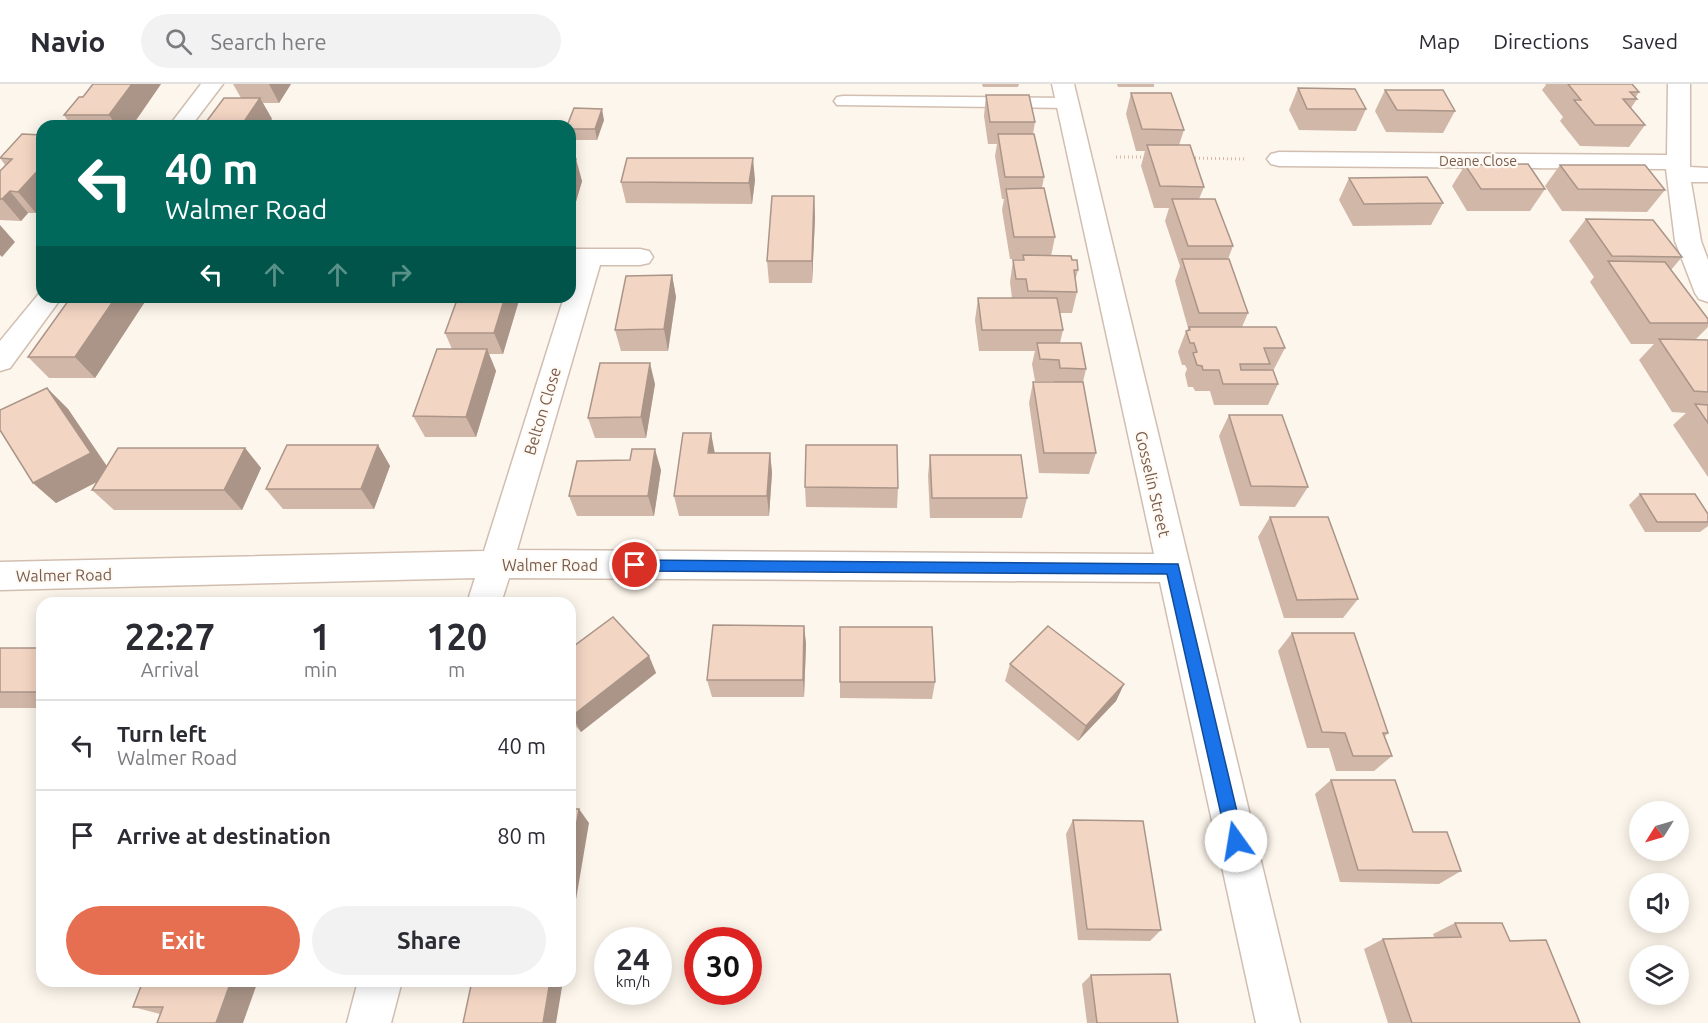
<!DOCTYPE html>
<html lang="en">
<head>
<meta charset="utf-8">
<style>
	:root { --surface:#fff; --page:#f2f2f3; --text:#2b2b33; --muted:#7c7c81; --line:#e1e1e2; --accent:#e76f51 }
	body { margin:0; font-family:Ubuntu,sans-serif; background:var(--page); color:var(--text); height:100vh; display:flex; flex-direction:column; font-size:22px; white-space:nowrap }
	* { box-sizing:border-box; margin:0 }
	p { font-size:20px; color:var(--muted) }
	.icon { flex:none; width:33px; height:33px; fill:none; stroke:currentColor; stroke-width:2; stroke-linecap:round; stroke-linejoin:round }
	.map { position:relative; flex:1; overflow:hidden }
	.side { position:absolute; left:36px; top:513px; width:540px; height:390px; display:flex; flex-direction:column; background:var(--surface); border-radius:18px; box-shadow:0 3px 15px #0003 }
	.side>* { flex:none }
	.guide { position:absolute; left:36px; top:36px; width:540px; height:183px; border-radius:18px; box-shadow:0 3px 15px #0003; background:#00695c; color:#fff; overflow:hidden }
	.needle { width:39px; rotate:233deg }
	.buttons { position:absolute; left:1629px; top:717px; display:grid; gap:12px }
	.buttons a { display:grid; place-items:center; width:60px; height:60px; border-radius:50%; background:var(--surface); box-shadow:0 3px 15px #0003; font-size:30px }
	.speed { position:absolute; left:594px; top:843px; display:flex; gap:12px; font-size:30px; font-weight:700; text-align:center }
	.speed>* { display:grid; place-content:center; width:78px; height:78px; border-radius:50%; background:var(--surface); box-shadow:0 3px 15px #0003; line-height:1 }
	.speed small { font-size:15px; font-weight:400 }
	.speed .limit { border:9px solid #d22; background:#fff; color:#111 }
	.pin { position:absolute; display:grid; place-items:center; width:51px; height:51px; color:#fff; margin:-26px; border:3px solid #fff; border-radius:50%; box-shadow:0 2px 6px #0007 }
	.me { position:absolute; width:66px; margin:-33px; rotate:347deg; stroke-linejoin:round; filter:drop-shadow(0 0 4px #0008) }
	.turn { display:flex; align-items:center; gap:21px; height:126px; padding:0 30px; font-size:27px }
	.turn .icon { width:78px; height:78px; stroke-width:2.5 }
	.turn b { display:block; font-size:42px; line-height:51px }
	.lanes { display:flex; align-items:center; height:57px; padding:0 30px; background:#0003; justify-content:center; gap:30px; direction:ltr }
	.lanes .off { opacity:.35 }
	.eta { display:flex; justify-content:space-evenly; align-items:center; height:102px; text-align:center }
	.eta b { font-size:36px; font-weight:700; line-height:42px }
	.button { display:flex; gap:12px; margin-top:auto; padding:12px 30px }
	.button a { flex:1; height:69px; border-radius:36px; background:var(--accent); color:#fff; font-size:24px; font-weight:700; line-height:69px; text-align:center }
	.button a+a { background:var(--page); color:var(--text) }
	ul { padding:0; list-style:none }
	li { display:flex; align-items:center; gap:18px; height:90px; padding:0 30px; border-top:2px solid var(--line) }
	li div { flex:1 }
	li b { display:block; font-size:22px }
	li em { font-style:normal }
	header { display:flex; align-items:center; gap:36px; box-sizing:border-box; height:84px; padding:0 30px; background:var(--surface); border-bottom:2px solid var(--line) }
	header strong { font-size:28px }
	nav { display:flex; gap:33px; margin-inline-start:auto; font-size:21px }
	.search { width:420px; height:54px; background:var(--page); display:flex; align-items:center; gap:15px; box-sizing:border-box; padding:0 21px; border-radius:33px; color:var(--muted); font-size:22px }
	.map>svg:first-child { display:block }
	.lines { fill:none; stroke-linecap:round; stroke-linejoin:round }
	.service-casing { stroke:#d1beb0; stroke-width:3 }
	.minor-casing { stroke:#d1beb0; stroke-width:3 }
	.path { stroke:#d9b8a5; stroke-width:3; stroke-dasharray:1 3; stroke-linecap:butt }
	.service { fill:#fff; fill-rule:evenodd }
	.minor { fill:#fff; fill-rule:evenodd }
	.wall { fill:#d1b7a8 }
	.shaded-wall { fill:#aa9588 }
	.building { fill:#f3d5c3; stroke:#aa9588; stroke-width:1.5 }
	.route { fill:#1a73e8; stroke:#114b97; stroke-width:1.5 }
	.labels { text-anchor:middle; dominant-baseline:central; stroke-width:4.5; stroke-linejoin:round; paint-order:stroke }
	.far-street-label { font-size:14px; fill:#7a5c4d; stroke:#fffaf3 }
	.street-label { font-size:16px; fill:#7a5c4d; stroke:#fffaf3 }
</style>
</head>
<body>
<header>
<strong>Navio</strong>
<div class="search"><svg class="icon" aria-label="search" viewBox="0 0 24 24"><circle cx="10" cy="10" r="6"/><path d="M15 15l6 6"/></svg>Search here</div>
<nav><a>Map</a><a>Directions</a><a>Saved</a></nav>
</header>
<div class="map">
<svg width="1708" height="939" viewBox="0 0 1708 939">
	<rect width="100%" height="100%" fill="#fdf6ec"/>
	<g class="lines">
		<defs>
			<path id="service" d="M843 12 1067 14 1073 15 1076 19 1073 23 1067 24 837 21 834 17 837 13Z"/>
			<g id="minor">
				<path d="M201 0H223L191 42H169Z"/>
				<path d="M1052 0H1074L1300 939H1256L1160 498 509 494 501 519H467L475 494 0 506V478L484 467 564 213H570V196L575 181H570V165H640L649 167 653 173 649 179 640 181H600L517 466 1154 470Z"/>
				<path d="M1668 0H1690V83L1708 84V98H1691L1701 157 1708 176V218L1699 215 1695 209 1675 157 1666 85 1279 82 1271 80 1267 75 1271 70 1279 68 1667 71Z"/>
				<path d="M42 206V213H62L10 284 0 287V257Z"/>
				<path d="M358 897H402L391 939H347Z"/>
			</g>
		</defs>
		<!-- service casing -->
		<use href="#service" class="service-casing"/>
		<!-- minor casing -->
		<use href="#minor" class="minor-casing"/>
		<!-- path -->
		<g class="path">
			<path d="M1116 73H1148"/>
			<path d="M1191 74 1244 75"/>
		</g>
		<!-- service -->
		<use href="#service" class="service"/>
		<!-- minor -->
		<use href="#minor" class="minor"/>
	</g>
	<!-- wall -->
	<g class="wall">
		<path d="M93 0H161L132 42H71L64 31 83 13Z"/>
		<path d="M233 0H291L279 19H263L272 35 241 14Z"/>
		<path d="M982 0H1019L1018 3H983Z"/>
		<path d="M1117 0H1154V3H1118Z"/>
		<path d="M1545 0H1632L1639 8 1635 14 1637 15 1631 24 1645 41 1629 63 1580 62 1560 37 1563 33 1542 6 1546 1Z"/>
		<path d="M1298 4 1366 25 1356 47 1299 46 1289 26Z"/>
		<path d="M1385 6 1455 27 1443 49 1386 48 1375 27Z"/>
		<path d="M1131 9 1184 46 1179 61 1204 103 1199 115 1233 162 1228 175 1248 229 1242 243 1285 264 1274 285 1267 286 1278 300 1268 321H1214L1210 307H1195L1193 303H1188L1185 290 1187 285 1185 281H1182L1178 268 1186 247H1187L1188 244 1175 197 1180 182 1165 137 1169 124H1154L1141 82 1145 67H1136L1126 30Z"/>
		<path d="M986 11 1035 38 1033 50 1044 93 1042 104 1055 153 1051 172 1072 176 1078 186 1075 197 1077 208 1072 229H1060L1063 246 1060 259 1086 285 1083 298 1096 369 1089 390 1039 389 1029 319 1033 298H1054V297H1035L1032 280 1035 267H979L975 236 978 214H1012L1010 198 1013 176H1022L1023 175H1010L1002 126 1004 115H1002L995 72 997 60H988L984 32Z"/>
		<path d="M604 36 597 56H570V42Z"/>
		<path d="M22 50 36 129H28L21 137 0 136V87L5 81 0 74Z"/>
		<path d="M570 75 582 97 575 121H570Z"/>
		<path d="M1465 81 1545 105 1530 127H1467L1452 102Z"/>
		<path d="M1560 81 1665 106 1647 128 1562 127 1545 102Z"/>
		<path d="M1349 94 1443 119 1431 141 1353 142 1339 116Z"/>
		<path d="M755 96 752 120 626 119 621 98Z"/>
		<path d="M814 112 815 134 812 199H769L767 177Z"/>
		<path d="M1586 135 1682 173 1671 186 1708 235V243L1695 256H1708V393L1673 341 1686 329 1672 328 1639 276 1654 260H1631L1590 198 1594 193 1569 157Z"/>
		<path d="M672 191 676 213 668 267H621L615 246Z"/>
		<path d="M71 213H148L95 294H49L28 273Z"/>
		<path d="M458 213H520L503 270H489L496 287 476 353H425L413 332 452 265 445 249Z"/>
		<path d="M655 300 646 354H595L588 334Z"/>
		<path d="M47 304 68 325 107 382 245 364 261 384 242 426H114L92 406 97 398 56 419 33 399Z"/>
		<path d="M1229 331 1308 403 1295 423 1240 422 1219 352Z"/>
		<path d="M711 349 714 369H770L772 389 769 432H679L674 412Z"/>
		<path d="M378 361 390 382 374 425H283L266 405Z"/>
		<path d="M930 371 1027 414 1022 434H930L928 391Z"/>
		<path d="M661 386 654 432H577L569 412Z"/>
		<path d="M805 403 898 404 897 424 806 423Z"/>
		<path d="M1640 410 1708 430V442L1700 448H1645L1629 421Z"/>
		<path d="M1270 433 1358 515 1343 534H1284L1258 453Z"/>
		<path d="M804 542 806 560 804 613H712L707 596Z"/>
		<path d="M1292 549 1388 649 1385 652 1392 672 1374 687H1336L1329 664H1307L1278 567Z"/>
		<rect x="0" y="564" width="42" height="60"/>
		<path d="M570 565 649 572 656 589 581 648 570 636Z"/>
		<path d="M1010 580 1124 600 1116 617 1078 657 1005 597Z"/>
		<path d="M840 598H935L932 615 840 614Z"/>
		<path d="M1331 696 1413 748 1461 787 1439 800 1340 798 1315 710Z"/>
		<path d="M1073 736 1161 846 1150 857 1078 856 1066 750Z"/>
		<path d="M1455 839 1510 857 1580 939H1388L1364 865 1383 855 1434 853 1433 850Z"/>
		<path d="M1091 891 1178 939H1087L1082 900Z"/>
		<path d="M258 897 160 930 133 923Z"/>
	</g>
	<!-- shaded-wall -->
	<g class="shaded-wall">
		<path d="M132 0H161L132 42H117L109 31Z"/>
		<path d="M269 0H291L279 19Z"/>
		<path d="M260 14 272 35 267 42H241Z"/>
		<path d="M602 25 604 36 597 56 595 45Z"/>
		<path d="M753 74 755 96 752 120 749 99Z"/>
		<path d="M576 75 582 97 575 121 570 104V94Z"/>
		<path d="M42 82V123L36 129 18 108Z"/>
		<path d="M10 107 28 129 21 137 2 115Z"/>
		<path d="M814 112 815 134 812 199V177Z"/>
		<path d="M0 141 15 158 2 173 0 171Z"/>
		<path d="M672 191 676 213 668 267 664 245Z"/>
		<path d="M116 213H148L95 294 75 273Z"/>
		<path d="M505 213H520L503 270 494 249Z"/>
		<path d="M487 265 496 287 476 353 466 333Z"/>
		<path d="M650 279 655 300 646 354 641 333Z"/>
		<path d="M47 304 68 325 112 390 56 419 33 399Z"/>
		<path d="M711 349 715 370 708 369Z"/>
		<path d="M378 361 390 382 374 425 361 405Z"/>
		<path d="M245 364 261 384 242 426 224 406Z"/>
		<path d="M655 365 661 386 654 432 648 412Z"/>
		<path d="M770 369 772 389 769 432 767 412Z"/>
		<path d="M804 542 806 560 804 613 803 596Z"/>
		<path d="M649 572 656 589 581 648 572 632Z"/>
		<path d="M1124 600 1116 617 1078 657 1086 642Z"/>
		<path d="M579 725 589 739 571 845 570 844V779Z"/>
		<path d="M231 897H258L243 939H216Z"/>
		<path d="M550 897H563L556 939H543Z"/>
	</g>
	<!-- building -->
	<g class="building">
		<path d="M93 0H132L109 31H64L79 13H83Z"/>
		<path d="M1568 0H1632L1639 8H1630L1637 15H1623L1645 41H1595L1574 16H1581Z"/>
		<path d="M1298 4 1355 5 1366 25H1307Z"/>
		<path d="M1385 6H1443L1455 27 1397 26Z"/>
		<path d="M1131 9H1171L1184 46 1142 45Z"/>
		<path d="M986 11H1029L1035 38H990Z"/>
		<path d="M224 14H260L241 42H203Z"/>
		<path d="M574 24 602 25 595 45H570V42H567Z"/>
		<path d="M22 50 42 51V82L18 108 10 107 2 115H0V87L12 75 0 74Z"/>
		<path d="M998 50H1034L1044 93H1005Z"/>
		<path d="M1147 61H1190L1204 103 1160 102Z"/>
		<path d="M627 74H753L749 99 621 98Z"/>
		<path d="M570 75H576L570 94Z"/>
		<path d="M1528 80 1545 105H1481L1465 81Z"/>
		<path d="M1560 81H1645L1665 106 1578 105Z"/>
		<path d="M1427 93 1443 119 1364 120 1349 94Z"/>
		<path d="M1044 104 1055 153H1014L1006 105Z"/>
		<path d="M772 112H814L812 177H767Z"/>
		<path d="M1172 115H1215L1233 162H1188Z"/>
		<path d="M1586 135 1653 136 1682 173 1612 172Z"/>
		<path d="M1023 171 1071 172 1072 176H1077L1078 186H1074L1077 208 1028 207 1026 195H1016L1013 176H1024Z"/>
		<path d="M1182 175H1229L1248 229H1199Z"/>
		<path d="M1608 177 1665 178 1708 235V239H1650Z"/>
		<path d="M672 191 664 245 615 246 626 192Z"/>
		<path d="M71 213H116L75 273H28Z"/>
		<path d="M458 213H505L494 249H445Z"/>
		<path d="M978 214H1057L1063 246H982Z"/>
		<path d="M1189 243H1276L1285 264H1264L1270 280H1240L1241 286H1273L1278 300H1223L1219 286H1203L1202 282 1197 281 1193 269 1197 268 1194 259H1190L1186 247 1190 246Z"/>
		<path d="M1659 255 1708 256V308L1694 307Z"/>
		<path d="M1037 259H1081L1086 285 1060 284 1059 276 1040 275Z"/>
		<path d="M437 265H487L466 333 413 332Z"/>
		<path d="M600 279H650L641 333 588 334Z"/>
		<path d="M1033 298H1083L1096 369H1044Z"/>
		<path d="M47 304 91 369 33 399 0 346V326Z"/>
		<path d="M1695 320 1708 321V339Z"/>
		<path d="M1229 331H1282L1308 403 1251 402Z"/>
		<path d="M683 349H711L708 369H770L767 412H674Z"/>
		<path d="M287 361H378L361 405H266Z"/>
		<path d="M806 361H897L898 404 805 403Z"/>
		<path d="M118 364H245L224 406H92Z"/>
		<path d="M632 365H655L648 412H569L577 377 630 376Z"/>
		<path d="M930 371H1021L1027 414H932Z"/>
		<path d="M1640 410H1695L1708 430V438H1657Z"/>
		<path d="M1270 433H1328L1358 515 1297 516Z"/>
		<path d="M613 533 649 572 572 632 570 630V565Z"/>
		<path d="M713 541 804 542 803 596H707Z"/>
		<path d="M1048 542 1124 600 1086 642 1010 580Z"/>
		<path d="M840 543H932L935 598H840Z"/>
		<path d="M1292 549H1354L1388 649H1383L1392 672H1353L1345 649 1322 648Z"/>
		<rect x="0" y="564" width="42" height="44"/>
		<path d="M1331 696H1395L1413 748H1447L1461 787 1358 786Z"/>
		<path d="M570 725H579L570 779Z"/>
		<path d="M1073 736 1143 737 1161 846 1087 845Z"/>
		<path d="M1455 839H1502L1510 857 1546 856 1580 939H1412L1383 855 1461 853Z"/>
		<path d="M1170 890 1178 939H1097L1091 891Z"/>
		<path d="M143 897H231L216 939H157L163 923H133Z"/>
		<path d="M472 897H550L543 939H463Z"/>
	</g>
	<!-- route -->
	<path class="route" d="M635 476 1178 480 1244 757 1242 763 1236 765 1230 763 1227 757 1167 490 635 487 630 485 628 481 630 477Z"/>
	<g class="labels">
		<!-- far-street labels -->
		<g class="far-street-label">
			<text x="1478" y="77">Deane Close</text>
		</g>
		<!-- street labels -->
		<g class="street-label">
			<text transform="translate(542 327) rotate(-73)">Belton Close</text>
			<text transform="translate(1153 400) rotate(77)">Gosselin Street</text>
			<text x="550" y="481">Walmer Road</text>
			<text transform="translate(64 491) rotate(-1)">Walmer Road</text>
		</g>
	</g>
</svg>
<div class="buttons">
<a><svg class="needle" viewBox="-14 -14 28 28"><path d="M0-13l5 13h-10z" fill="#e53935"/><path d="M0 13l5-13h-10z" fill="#7c7c81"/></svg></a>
<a><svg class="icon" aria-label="sound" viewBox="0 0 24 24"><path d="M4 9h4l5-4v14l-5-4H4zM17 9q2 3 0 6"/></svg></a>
<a><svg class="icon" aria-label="layers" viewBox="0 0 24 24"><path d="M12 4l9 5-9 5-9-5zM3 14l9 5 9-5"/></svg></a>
</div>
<div class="speed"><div>24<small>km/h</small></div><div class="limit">30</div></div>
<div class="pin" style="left:635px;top:481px;background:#d93025"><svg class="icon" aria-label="arrive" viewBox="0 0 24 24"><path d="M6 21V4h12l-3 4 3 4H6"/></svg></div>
<svg class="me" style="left:1236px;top:757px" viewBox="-20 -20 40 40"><circle r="19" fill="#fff"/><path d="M0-13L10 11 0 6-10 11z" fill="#1a73e8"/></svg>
<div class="guide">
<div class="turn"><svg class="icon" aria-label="left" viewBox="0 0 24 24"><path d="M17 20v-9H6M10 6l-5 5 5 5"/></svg><div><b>40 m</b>Walmer Road</div></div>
<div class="lanes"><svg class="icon" aria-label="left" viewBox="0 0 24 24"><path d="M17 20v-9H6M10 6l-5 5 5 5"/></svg><svg class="icon off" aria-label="ahead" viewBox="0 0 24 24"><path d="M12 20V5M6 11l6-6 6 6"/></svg><svg class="icon off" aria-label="ahead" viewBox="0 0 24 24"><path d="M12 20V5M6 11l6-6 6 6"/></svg><svg class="icon off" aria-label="right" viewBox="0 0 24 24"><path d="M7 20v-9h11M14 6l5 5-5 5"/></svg></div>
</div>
<section class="side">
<div class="eta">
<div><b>22:27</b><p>Arrival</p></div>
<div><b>1</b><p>min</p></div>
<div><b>120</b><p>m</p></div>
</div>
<ul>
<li><svg class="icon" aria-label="left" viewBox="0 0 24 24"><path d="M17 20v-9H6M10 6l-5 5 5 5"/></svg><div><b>Turn left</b><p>Walmer Road</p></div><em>40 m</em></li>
<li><svg class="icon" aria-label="arrive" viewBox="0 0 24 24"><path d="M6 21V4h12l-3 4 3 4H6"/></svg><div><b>Arrive at destination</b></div><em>80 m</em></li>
</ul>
<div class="button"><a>Exit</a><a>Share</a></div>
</section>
</div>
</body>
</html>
